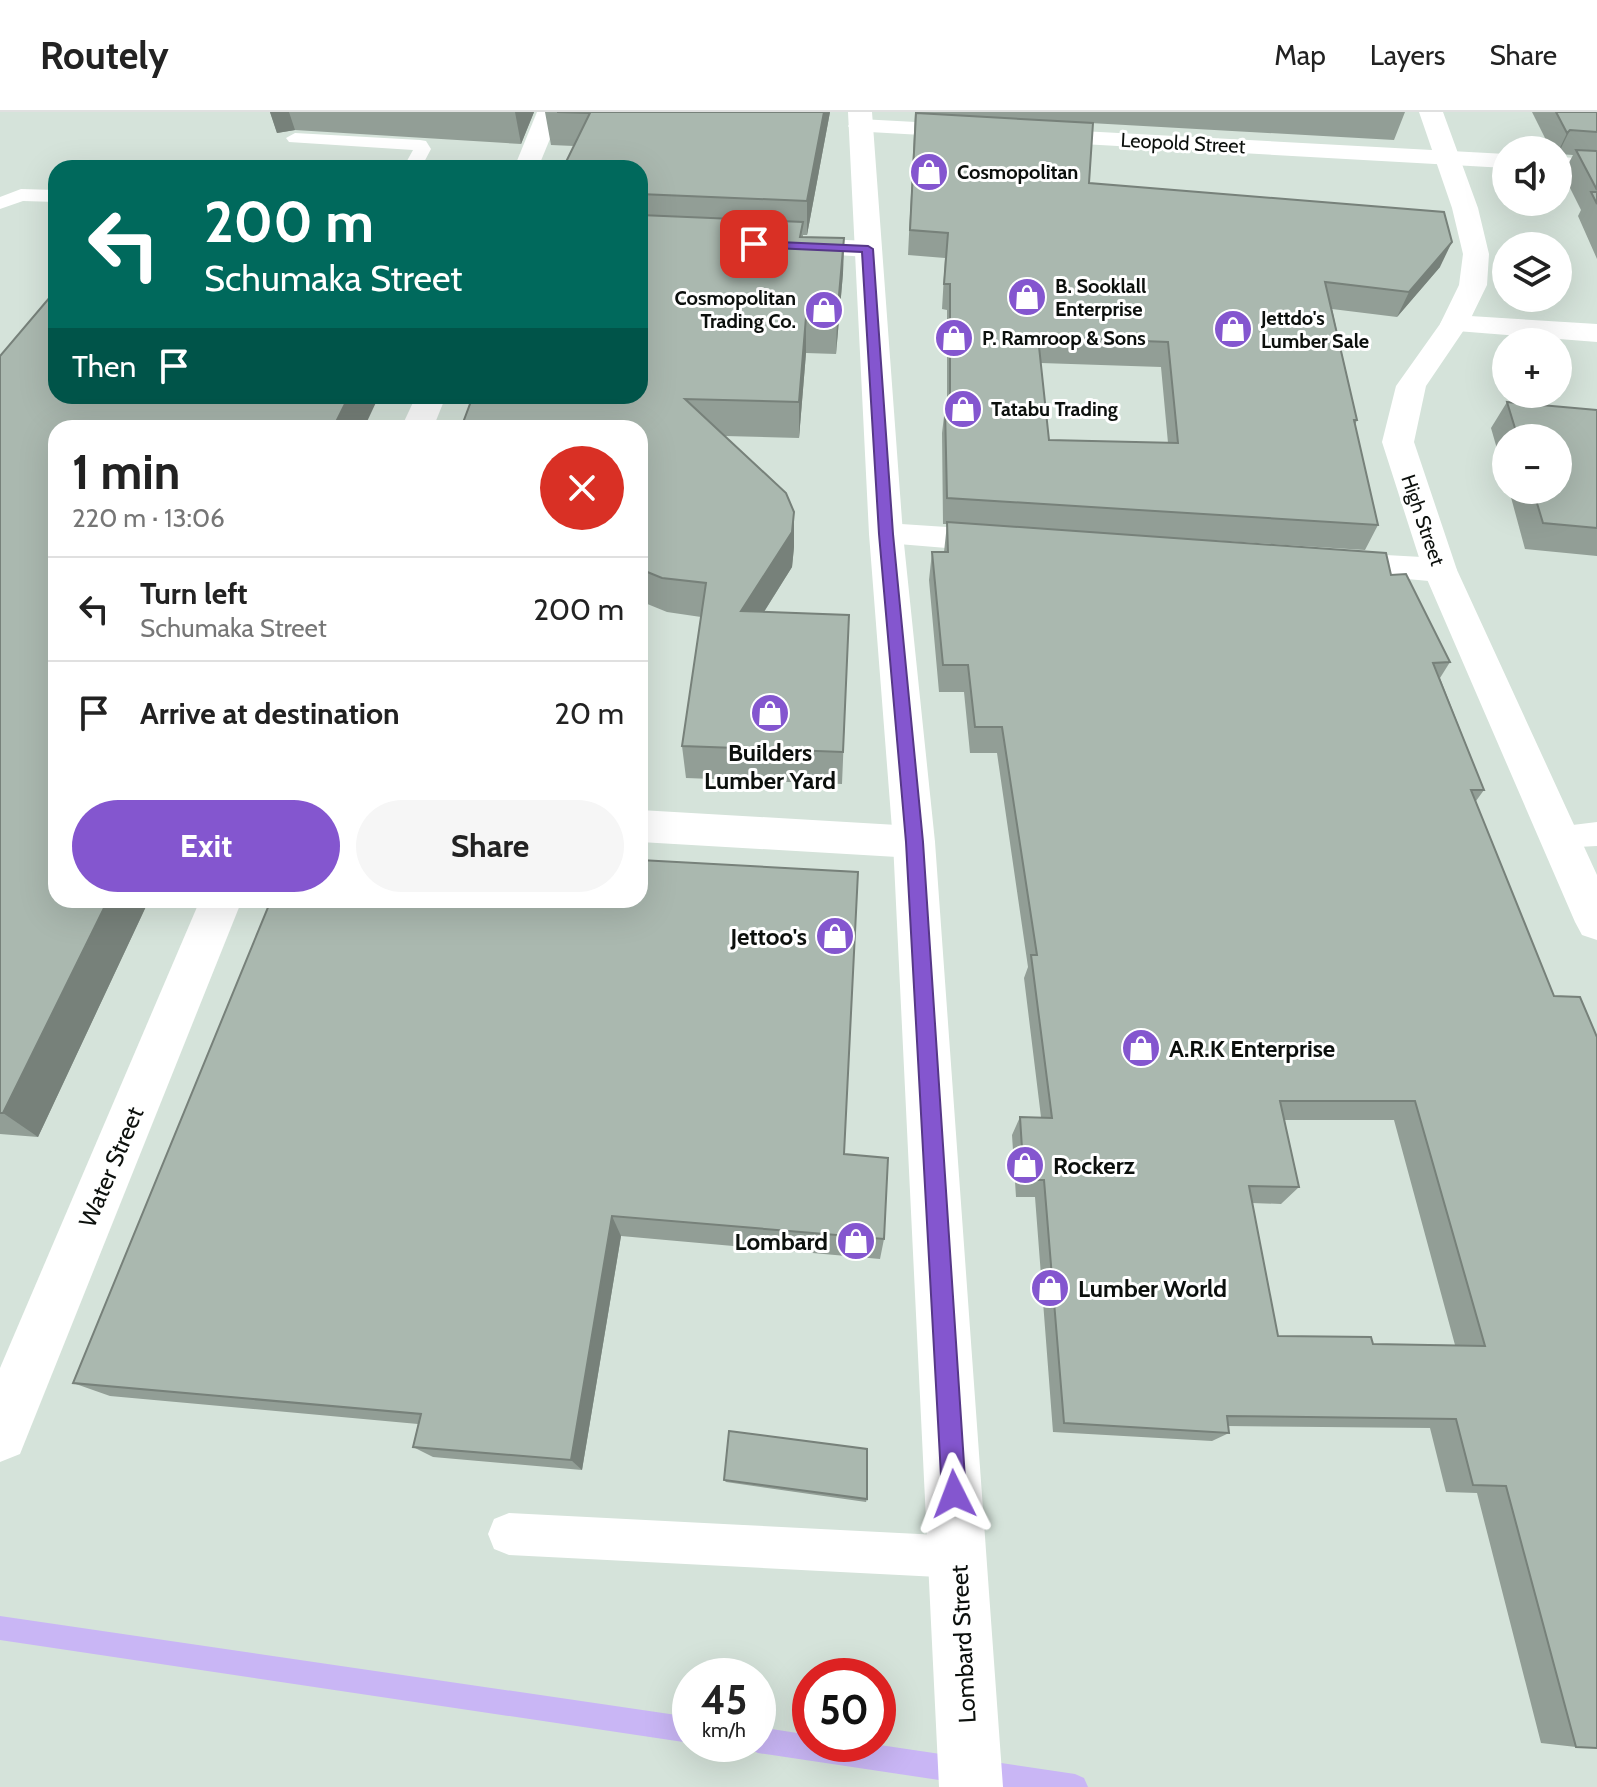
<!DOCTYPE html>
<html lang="en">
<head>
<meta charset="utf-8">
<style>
	:root { --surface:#fff; --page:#f6f6f6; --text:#222; --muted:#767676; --line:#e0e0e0; --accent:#8456cf }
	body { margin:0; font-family:Cabin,sans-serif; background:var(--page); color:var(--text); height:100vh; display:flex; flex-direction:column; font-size:30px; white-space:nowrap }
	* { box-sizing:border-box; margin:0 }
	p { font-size:26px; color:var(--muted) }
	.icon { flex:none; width:44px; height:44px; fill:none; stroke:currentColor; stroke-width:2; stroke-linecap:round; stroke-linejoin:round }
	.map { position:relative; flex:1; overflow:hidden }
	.sheet { position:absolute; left:48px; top:308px; width:600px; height:488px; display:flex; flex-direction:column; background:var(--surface); border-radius:24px; box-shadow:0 8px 32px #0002 }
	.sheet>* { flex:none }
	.hud { position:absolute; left:48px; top:48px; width:600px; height:244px; border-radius:24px; box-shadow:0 8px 32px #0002; background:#00695c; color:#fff; overflow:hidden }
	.tools { position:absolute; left:1492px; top:24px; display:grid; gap:16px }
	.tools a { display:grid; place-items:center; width:80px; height:80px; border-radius:50%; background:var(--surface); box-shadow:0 8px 32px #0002; font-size:40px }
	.speed { position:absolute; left:672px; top:1546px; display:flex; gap:16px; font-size:40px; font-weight:700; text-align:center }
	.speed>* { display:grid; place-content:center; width:104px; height:104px; border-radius:50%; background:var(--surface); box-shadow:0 8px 32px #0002; line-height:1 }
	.speed small { font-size:20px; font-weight:400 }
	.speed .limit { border:12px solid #d22; background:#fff; color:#111 }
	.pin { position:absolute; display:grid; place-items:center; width:68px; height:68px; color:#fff; margin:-34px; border-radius:16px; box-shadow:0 4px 12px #0006 }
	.me { position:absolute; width:88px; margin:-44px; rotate:357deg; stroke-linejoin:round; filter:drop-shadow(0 0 6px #0008) }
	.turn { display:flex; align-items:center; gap:28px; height:168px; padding:0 24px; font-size:36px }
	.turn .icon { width:104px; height:104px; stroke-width:2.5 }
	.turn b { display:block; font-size:56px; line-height:68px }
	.then { display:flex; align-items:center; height:76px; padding:0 24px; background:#0003; gap:16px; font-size:30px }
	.round { display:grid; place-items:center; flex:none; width:84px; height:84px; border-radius:42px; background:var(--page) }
	.summary { display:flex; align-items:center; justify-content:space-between; height:136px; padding:0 24px }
	h1 { font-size:48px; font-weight:700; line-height:60px }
	.primary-button { display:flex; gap:16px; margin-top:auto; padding:16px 24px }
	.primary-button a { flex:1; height:92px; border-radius:48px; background:var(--accent); color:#fff; font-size:32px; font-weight:700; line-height:92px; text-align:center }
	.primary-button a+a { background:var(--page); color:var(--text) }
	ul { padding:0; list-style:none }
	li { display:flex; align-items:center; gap:24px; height:104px; padding:0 24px; border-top:2px solid var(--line) }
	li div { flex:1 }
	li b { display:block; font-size:30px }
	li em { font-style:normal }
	header { display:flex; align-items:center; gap:48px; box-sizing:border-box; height:112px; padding:0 40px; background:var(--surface); border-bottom:2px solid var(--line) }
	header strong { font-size:38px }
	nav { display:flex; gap:44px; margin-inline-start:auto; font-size:28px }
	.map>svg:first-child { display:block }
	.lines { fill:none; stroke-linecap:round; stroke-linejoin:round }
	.stream { fill:#c9b6f5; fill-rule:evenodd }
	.service { fill:#fff; fill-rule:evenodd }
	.minor { fill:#fff; fill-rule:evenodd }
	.tertiary { fill:#fff; fill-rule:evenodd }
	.secondary { fill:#fff; fill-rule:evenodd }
	.wall { fill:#929e96; fill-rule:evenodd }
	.shaded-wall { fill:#77817a }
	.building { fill:#aab8af; stroke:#77817a; stroke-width:2; fill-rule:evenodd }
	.route { fill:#8456cf; stroke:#563887; stroke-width:2 }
	.labels { text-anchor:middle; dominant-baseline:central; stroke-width:6; stroke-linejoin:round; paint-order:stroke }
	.far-street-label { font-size:20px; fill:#0c100d; stroke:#fff }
	.far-poi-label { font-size:20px; font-weight:bold; fill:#0c100d; stroke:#fff; text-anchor:start }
	.poi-label { font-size:24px; font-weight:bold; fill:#0c100d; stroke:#fff; text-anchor:start }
	.street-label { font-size:24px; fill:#0c100d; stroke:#fff }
</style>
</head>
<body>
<header>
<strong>Routely</strong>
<nav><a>Map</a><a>Layers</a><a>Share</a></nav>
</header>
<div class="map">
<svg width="1597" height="1675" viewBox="0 0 1597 1675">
	<rect width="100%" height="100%" fill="#d5e3da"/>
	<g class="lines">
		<!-- stream -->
		<g class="stream">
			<path d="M0 1504 690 1605V1631L0 1528Z"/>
			<path d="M758 1615 810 1623V1632H873L1075 1662 1084 1666 1088 1675H986L758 1641 749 1637 747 1632H758Z"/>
		</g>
		<!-- service -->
		<g class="service">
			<path d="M295 21 420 28 426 29 431 37 421 56H403L413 38 289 30 286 26Z"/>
			<path d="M21 77 56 78V90L23 89 0 97V85Z"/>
			<path d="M1597 710V734L1559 736 1548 732 1544 724 1548 716Z"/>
			<path d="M509 1401 958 1424 973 1430 979 1445 973 1460 958 1466 509 1443 494 1437 488 1422 494 1407Z"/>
		</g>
		<!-- minor -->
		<g class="minor">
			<path d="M537 0H561L538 56H514Z"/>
			<path d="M860 7 1506 42V56L852 19 848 14 852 9Z"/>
			<path d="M1558 45 1597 47V61L1558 59Z"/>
			<path d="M782 125 868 129 877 131 881 137 877 143 868 145 773 139 769 133 773 127Z"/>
			<path d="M416 284H446L433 316H401Z"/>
			<path d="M886 411 1007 419 1019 422 1024 430 1019 438 1007 441 874 430 869 422 874 414Z"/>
			<path d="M1331 440 1440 446 1452 450 1457 458 1452 466 1440 470 1319 459 1314 451 1319 443Z"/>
			<path d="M640 698 914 714 929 718 935 730 929 742 914 746 640 730Z"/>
			<path d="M200 788H242L20 1342 0 1350V1256Z"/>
		</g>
		<!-- tertiary -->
		<path class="tertiary" d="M1454 203 1597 212V230L1444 218 1440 212 1444 206Z"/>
		<!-- secondary -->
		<g class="secondary">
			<path d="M848 0H872L903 422 935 730 1003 1675H939L893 730 869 422Z"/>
			<path d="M1419 0H1443L1478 96 1489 142 1487 173 1468 212 1426 274 1414 330 1457 458 1597 763V828L1582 823 1575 810 1423 458 1382 330 1396 274 1440 212 1459 173 1463 142 1452 96Z"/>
		</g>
	</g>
	<!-- wall -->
	<g class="wall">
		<path d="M270 0H534L521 32 295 18 277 21Z"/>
		<path d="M545 0H830L807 123H803V125L844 126 843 161 836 242 806 241 799 326 725 324 794 400V435L792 455 764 500 849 503 842 672 686 666 682 634 701 505 667 500 640 489V56L574 34 551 33Z"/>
		<path d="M915 0H1405L1394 28 1090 11 1089 71 1440 155 1397 205 1332 197 1357 308 1355 313 1378 413 1365 438 1208 428 1391 463 1450 550 1440 566 1484 678 1476 689 1576 1635 1541 1631 1477 1381 1446 1380 1430 1316 1228 1314 1229 1321 1212 1329 1053 1320 1035 1085H1016L1012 1023 1020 1005H1041L1024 866 1028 855 997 641H970L964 580H939L929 468 932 440H944L947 412H943L942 321 945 296H947V198L942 197 945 146 908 143ZM1041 251 1161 255 1168 331 1049 328ZM1284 1008H1394L1455 1233 1373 1232 1278 1224 1252 1091 1281 1092 1299 1075Z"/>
		<path d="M1532 0H1597V147L1578 104 1581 98 1563 62 1573 43 1558 42V38H1551Z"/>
		<path d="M0 244 56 788H149L38 1025 0 1022Z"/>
		<path d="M1507 290 1597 298V444L1525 437 1509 378H1558V326H1506V368L1491 316Z"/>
		<path d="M271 788 844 1042 884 1127 880 1147 621 1124 582 1358 433 1345 413 1335 418 1312 110 1284 73 1271Z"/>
		<path d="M724 1368 867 1387 866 1390 726 1370Z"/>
	</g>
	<!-- shaded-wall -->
	<g class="shaded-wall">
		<path d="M270 0H289L295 18 277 21Z"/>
		<path d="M515 0H534L521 32Z"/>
		<path d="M824 0H830L807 123V89Z"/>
		<path d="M1570 18 1558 42V40L1567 21Z"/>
		<path d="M844 126 843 161 836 242 837 206Z"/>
		<path d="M1452 130 1440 155 1397 205 1409 180Z"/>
		<path d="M806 205V241L799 326V290Z"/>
		<path d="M349 284H379L364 316H333Z"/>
		<path d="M794 400V435L792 455 743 533 741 499Z"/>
		<path d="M108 788H149L38 1025 3 1001Z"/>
		<path d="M612 1104 621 1124 582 1358 571 1348Z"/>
	</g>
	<!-- building -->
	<g class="building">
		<path d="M557 0H824L807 89 640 82V56H563L590 1Z"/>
		<path d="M1556 0H1597V20L1570 18 1567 21Z"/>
		<path d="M916 1 1093 11 1089 71 1444 100 1452 130 1409 180 1325 170 1357 308H1354L1378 413 947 386 945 296H950V172H944L948 121 910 118ZM1038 225 1168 230 1178 331 1049 328Z"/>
		<path d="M1576 38 1597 39V78Z"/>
		<path d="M1591 80H1597V92Z"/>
		<path d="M640 103 803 110 800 125 844 126 837 206 806 205 799 290 685 287 786 381 794 400 792 420 741 499 849 503 843 640 682 634 706 471 662 466 640 457V316H461L473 284H640Z"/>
		<path d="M56 178V284H349L333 316H56V788H108L3 1001H0V244Z"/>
		<path d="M1507 290 1597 298V416L1543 411 1533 378H1558V326H1518Z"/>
		<path d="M947 410 1386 441 1391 463 1406 462 1450 550 1433 551 1484 678H1471L1554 884 1580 885 1597 925V1636L1576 1635 1506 1374 1473 1373 1456 1307 1227 1304 1229 1321 1064 1311 1044 1068H1024L1020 1005 1052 1006 1031 843H1037L1002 615H975L968 553H943L932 440H948ZM1280 989H1415L1485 1234 1373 1232 1371 1225 1278 1224 1249 1074 1299 1075Z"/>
		<path d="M640 748 858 760 844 1042 888 1046 884 1127 612 1104 571 1348 413 1335 421 1302 73 1271 271 788H640Z"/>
		<path d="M729 1319 867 1337V1387L724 1368Z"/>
	</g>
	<!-- route -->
	<path class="route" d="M754 129 868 134 873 137 893 422 923 730 966 1382 962 1391 954 1394 946 1391 942 1382 906 730 879 422 862 140 750 135V130Z"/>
	<!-- icons -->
	<defs>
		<symbol id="shop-disc" viewBox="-11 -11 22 22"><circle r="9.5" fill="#8456cf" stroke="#fff"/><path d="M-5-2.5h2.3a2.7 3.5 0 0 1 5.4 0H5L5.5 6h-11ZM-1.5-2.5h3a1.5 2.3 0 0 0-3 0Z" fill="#fff"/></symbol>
	</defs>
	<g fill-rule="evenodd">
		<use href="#shop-disc" x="907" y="38" width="44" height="44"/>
		<use href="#shop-disc" x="1005" y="163" width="44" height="44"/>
		<use href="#shop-disc" x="802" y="176" width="44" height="44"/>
		<use href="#shop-disc" x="1211" y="195" width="44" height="44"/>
		<use href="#shop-disc" x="932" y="204" width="44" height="44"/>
		<use href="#shop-disc" x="941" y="275" width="44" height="44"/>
		<use href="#shop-disc" x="748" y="579" width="44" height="44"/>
		<use href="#shop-disc" x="813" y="802" width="44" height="44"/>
		<use href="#shop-disc" x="1119" y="914" width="44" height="44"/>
		<use href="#shop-disc" x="1003" y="1031" width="44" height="44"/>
		<use href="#shop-disc" x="834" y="1107" width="44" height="44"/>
		<use href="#shop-disc" x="1028" y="1154" width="44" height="44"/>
	</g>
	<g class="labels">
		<!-- far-street labels -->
		<g class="far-street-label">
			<text transform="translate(1183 31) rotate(3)">Leopold Street</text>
			<text transform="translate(1423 408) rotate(71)">High Street</text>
		</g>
		<!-- far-poi labels -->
		<g class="far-poi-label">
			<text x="957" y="60">Cosmopolitan</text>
			<text x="1055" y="174">B. Sooklall<tspan x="1055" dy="23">Enterprise</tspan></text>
			<text x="796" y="186" text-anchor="end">Cosmopolitan<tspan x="796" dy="23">Trading Co.</tspan></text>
			<text x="1261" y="206">Jettdo's<tspan x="1261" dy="23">Lumber Sale</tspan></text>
			<text x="982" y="226">P. Ramroop &amp; Sons</text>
			<text x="991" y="297">Tatabu Trading</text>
		</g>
		<!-- poi labels -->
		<g class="poi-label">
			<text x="770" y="640" text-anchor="middle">Builders<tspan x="770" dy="28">Lumber Yard</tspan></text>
			<text x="807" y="824" text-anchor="end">Jettoo's</text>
			<text x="1169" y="936">A.R.K Enterprise</text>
			<text x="1053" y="1053">Rockerz</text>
			<text x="828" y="1129" text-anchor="end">Lombard</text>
			<text x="1078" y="1176">Lumber World</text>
		</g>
		<!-- street labels -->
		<g class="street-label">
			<text transform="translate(111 1055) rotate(-67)">Water Street</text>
			<text transform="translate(963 1532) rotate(-93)">Lombard Street</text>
		</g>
	</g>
</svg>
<div class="tools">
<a><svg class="icon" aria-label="sound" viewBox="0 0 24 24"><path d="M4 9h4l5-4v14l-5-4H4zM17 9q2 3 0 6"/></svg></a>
<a><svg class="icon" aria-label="layers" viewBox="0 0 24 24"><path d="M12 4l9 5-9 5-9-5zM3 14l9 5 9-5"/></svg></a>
<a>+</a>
<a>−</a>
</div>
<div class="speed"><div>45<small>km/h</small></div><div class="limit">50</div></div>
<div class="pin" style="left:754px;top:132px;background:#d93025"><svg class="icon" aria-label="arrive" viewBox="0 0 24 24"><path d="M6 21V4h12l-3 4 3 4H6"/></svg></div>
<svg class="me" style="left:954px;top:1382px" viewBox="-20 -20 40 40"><path d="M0-17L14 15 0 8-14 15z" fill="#8456cf" stroke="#fff" stroke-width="4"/></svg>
<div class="hud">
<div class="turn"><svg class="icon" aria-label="left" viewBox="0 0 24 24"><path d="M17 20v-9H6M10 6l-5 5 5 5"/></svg><div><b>200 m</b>Schumaka Street</div></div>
<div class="then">Then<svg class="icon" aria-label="arrive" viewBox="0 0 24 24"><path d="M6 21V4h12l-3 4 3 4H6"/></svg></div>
</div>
<section class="sheet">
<div class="summary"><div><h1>1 min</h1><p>220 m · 13:06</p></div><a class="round" style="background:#d93025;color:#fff"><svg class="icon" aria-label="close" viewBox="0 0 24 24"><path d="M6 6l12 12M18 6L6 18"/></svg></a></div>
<ul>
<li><svg class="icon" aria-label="left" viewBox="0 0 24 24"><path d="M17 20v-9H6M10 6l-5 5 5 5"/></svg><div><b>Turn left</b><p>Schumaka Street</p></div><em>200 m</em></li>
<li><svg class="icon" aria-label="arrive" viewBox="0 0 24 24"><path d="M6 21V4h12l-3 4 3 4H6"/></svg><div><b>Arrive at destination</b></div><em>20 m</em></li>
</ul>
<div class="primary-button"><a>Exit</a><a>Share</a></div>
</section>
</div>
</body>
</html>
